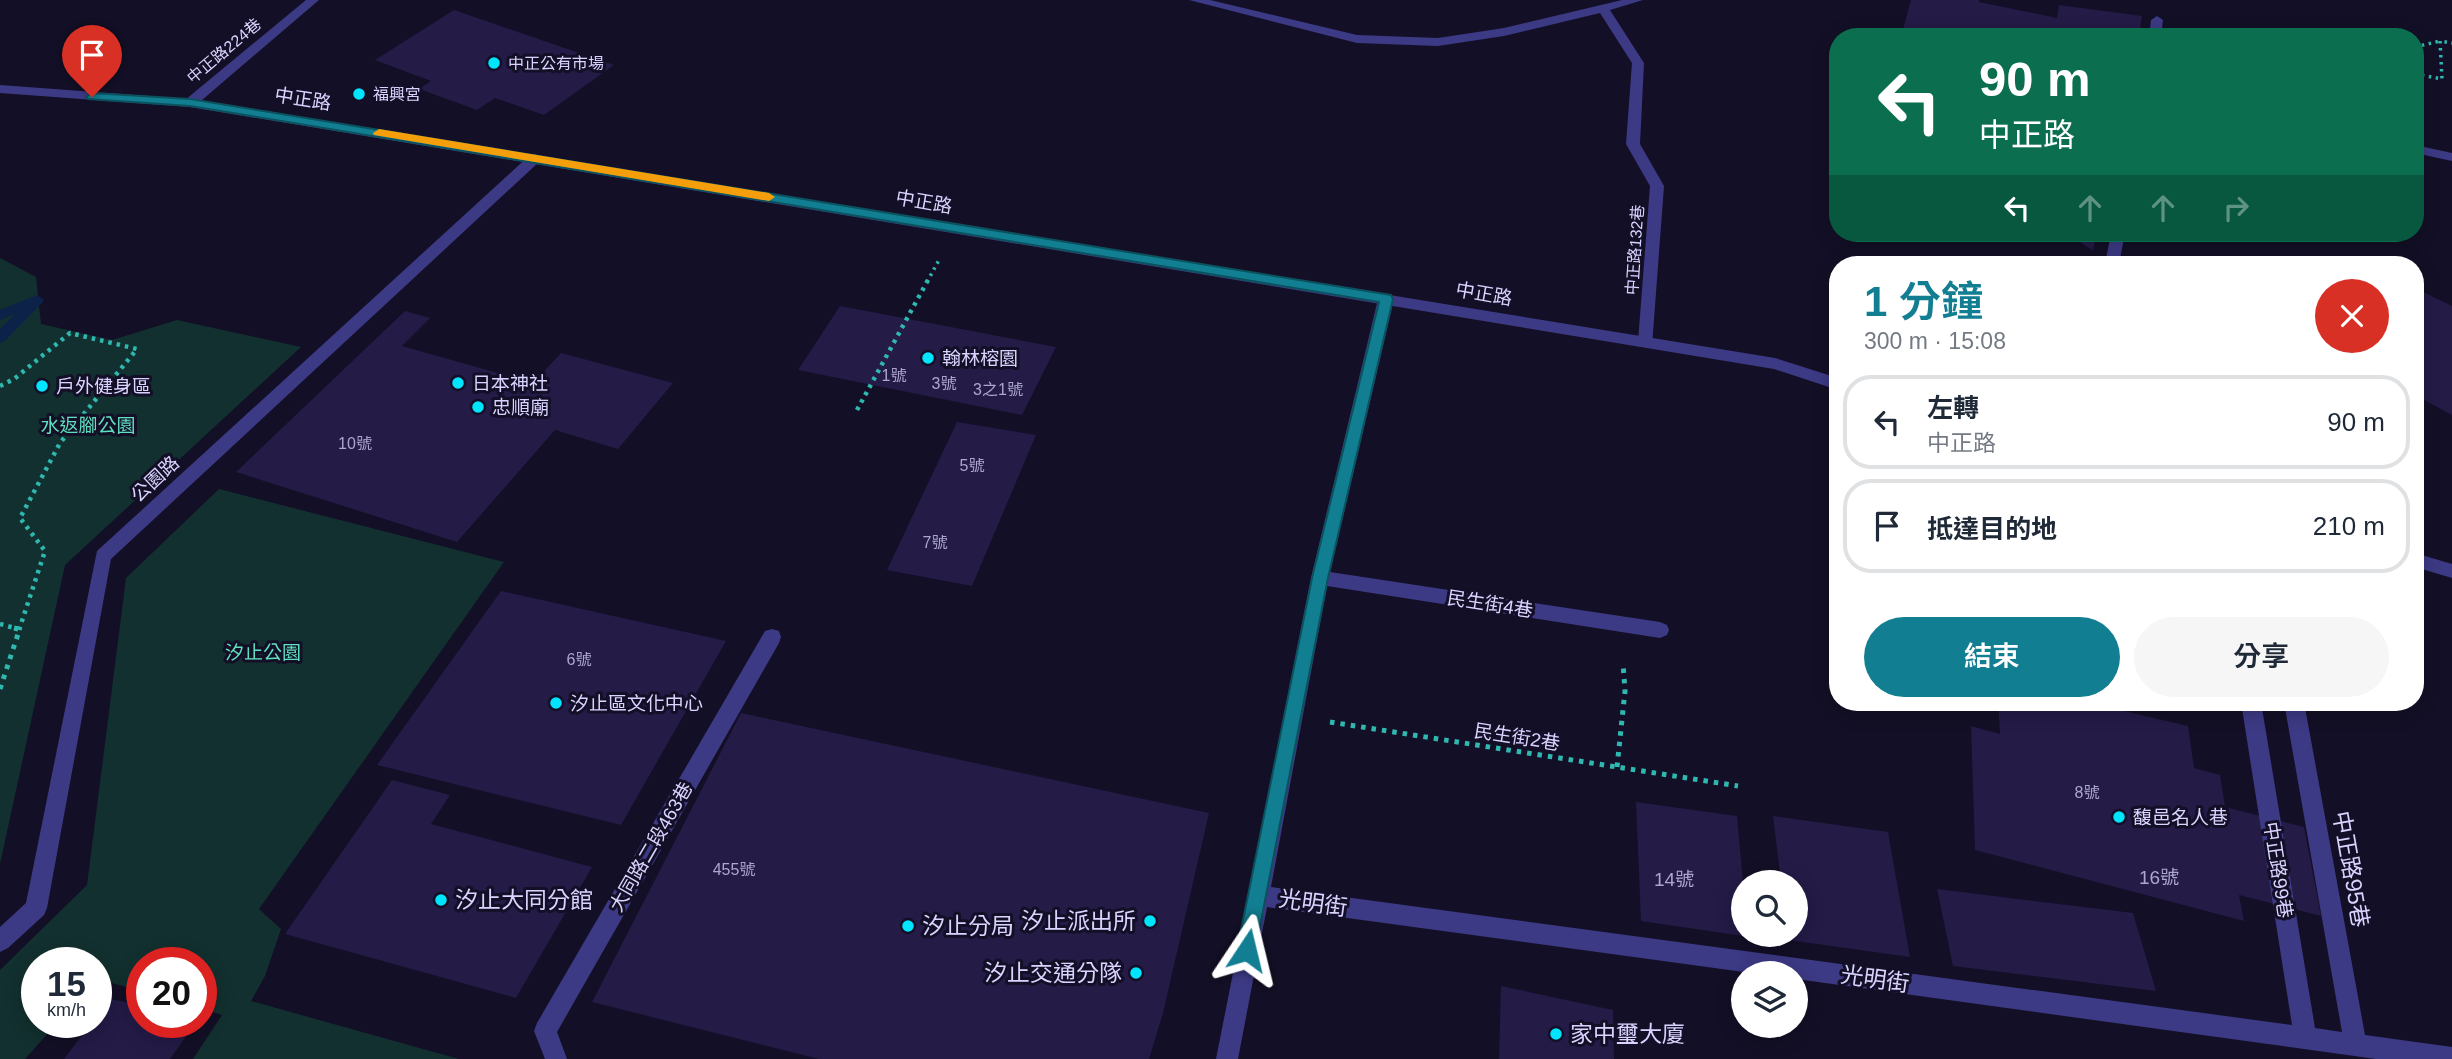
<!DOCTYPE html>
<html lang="zh-TW">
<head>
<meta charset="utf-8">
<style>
	:root { --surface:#fff; --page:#f6f6f7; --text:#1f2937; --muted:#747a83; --line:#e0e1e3; --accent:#117e91 }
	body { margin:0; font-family:Helvetica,"Noto Sans TC",sans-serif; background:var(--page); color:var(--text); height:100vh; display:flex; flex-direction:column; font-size:26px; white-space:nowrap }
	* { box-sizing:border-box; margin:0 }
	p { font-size:23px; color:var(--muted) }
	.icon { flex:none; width:38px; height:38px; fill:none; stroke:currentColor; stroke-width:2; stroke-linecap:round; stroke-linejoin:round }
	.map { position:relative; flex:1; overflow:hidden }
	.panel { position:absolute; left:1829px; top:256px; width:595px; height:455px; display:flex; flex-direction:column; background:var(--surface); border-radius:28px; box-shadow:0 4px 18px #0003 }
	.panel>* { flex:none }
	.guide { position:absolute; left:1829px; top:28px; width:595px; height:214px; border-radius:28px; box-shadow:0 4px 18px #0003; background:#0b6e4f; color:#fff; overflow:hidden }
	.tools { position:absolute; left:1731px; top:870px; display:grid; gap:14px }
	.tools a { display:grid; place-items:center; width:77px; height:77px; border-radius:50%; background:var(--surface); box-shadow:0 4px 18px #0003; font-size:35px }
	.speed { position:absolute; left:21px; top:947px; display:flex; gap:14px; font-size:35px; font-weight:700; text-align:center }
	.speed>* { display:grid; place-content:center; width:91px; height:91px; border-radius:50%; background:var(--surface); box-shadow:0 4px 18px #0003; line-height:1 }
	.speed small { font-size:18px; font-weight:400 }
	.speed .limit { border:10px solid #d22; background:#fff; color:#111 }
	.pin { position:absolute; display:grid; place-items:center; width:60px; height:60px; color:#fff; margin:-72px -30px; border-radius:50% 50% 50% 0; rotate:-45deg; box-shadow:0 0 7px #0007 }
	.pin .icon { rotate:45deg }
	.me { position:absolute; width:77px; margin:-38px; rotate:10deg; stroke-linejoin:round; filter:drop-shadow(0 0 5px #0008) }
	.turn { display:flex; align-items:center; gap:24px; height:147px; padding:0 35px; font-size:32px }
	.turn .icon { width:91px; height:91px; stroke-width:2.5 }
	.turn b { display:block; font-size:49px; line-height:60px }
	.lanes { display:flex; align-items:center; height:66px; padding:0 35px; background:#0003; justify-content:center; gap:35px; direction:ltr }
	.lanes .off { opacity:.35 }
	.round { display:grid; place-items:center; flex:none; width:74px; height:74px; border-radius:37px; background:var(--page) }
	.summary { display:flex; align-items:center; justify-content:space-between; height:119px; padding:0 35px }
	h1 { font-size:42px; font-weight:600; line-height:52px; color:var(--accent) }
	.button { display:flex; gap:14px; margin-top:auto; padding:14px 35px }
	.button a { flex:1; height:80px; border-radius:42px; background:var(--accent); color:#fff; font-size:28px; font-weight:600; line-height:80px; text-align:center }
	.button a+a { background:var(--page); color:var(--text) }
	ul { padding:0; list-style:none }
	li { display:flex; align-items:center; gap:21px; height:94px; margin:0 14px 10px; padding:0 21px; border:4px solid var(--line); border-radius:28px }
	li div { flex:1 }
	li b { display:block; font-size:26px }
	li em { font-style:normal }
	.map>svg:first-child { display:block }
	.green { fill:#12302f }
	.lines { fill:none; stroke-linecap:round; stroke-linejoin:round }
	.stream { fill:#0c2248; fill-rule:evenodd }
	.building { fill:#241b47 }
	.path-far2 { stroke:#2fb8b0; stroke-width:3.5; stroke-dasharray:2.5 4.5; stroke-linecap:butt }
	.path-far1 { stroke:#2fb8b0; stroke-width:4.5; stroke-dasharray:3.5 5; stroke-linecap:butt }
	.path { stroke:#2fb8b0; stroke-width:5; stroke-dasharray:4.5 6; stroke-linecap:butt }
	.lane { fill:#3d3a85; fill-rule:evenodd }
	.street { fill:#3d3a85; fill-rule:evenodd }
	.route { fill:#117e91; stroke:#0b525e; stroke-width:2 }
	.slow { fill:#f59e0b }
	.poi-dot { fill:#00e5ff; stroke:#130f26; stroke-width:2.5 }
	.labels { text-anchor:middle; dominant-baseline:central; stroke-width:6; stroke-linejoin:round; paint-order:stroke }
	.far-street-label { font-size:16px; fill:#d9d4ff; stroke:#130f26 }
	.far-poi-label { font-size:16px; fill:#d9d4ff; stroke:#130f26; text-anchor:start }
	.number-label { font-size:16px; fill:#aca6d1 }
	.street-label { font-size:19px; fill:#d9d4ff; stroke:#130f26 }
	.poi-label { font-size:19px; fill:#d9d4ff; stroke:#130f26; text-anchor:start }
	.park-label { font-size:19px; fill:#5fe0c0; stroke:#130f26 }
	.near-number-label { font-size:19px; fill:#aca6d1 }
	.near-street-label { font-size:23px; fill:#d9d4ff; stroke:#130f26 }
	.near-poi-label { font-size:23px; fill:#d9d4ff; stroke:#130f26; text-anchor:start }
</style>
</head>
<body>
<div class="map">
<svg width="2452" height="1059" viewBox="0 0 2452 1059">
	<rect width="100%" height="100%" fill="#130f26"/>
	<!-- green -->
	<g class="green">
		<path d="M0 258 36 277 41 324 112 340 177 320 301 347 65 565 0 864Z"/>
		<path d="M219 489 504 562 259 909 281 929 265 976 251 1001 459 1059H193L222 1015 201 1008V962H142V991L96 979V962H37V1022H58L25 1059H0V970L87 885 126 578Z"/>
	</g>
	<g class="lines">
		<!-- stream -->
		<path class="stream" d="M37 295 44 300 42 303 5 341 0 343V329L15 314 0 320V310Z"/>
	</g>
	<!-- building -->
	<g class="building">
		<path d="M1911 0H1979V2L2057 18 2059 5 2142 16 2139 37H1901Z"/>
		<path d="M454 10 614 65 544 115 495 98 477 110 419 89 431 81 375 60Z"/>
		<path d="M2068 233H2096L2093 251Z"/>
		<path d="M2415 288 2452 306V415L2415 395Z"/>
		<path d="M840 306 1056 347 1022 415 798 370Z"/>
		<path d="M405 311 430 318 402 346 533 383 561 353 673 383 618 449 555 430 457 542 236 472Z"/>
		<path d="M957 422 1036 435 972 586 887 570Z"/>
		<path d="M501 591 726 641 621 825 377 765Z"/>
		<path d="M1998 702H2086L2188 726 2194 768 2220 775 2225 807 2304 827 2321 916 2239 895 2244 921 1975 850 1971 726 2000 734Z"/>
		<path d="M741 713 1209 813 1163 1013 1149 1059H819L592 1002Z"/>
		<path d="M392 780 450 795 431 824 592 867 516 998 285 934Z"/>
		<path d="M1636 802 1737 816 1743 882V936L1641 921Z"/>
		<path d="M1773 816 1888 832 1910 957 1788 940 1787 934H1796V882H1781Z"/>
		<path d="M1937 889 2133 913 2156 991 1953 966Z"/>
		<path d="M1501 986 1613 1010 1614 1059H1499Z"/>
		<path d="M110 999 142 1005V1022H196L170 1059H64L92 1022H96V1017Z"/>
	</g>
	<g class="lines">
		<!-- path-far2 -->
		<g class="path-far2">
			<path d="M2415 47 2440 41"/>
			<path d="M2415 74 2442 79 2440 41 2452 43"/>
			<path d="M927 282 939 260"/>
		</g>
		<!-- path-far1 -->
		<g class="path-far1">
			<path d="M0 386 14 379 70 333 137 349 60 443 20 518 45 551 19 630"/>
			<path d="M857 410 928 280"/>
			<path d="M0 624 18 629"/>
		</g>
		<!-- path -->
		<g class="path">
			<path d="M14 628 18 629"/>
			<path d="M0 689 20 628"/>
			<path d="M1330 722 1738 786"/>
			<path d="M1617 767 1625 691 1623 663"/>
		</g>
		<!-- lane -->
		<g class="lane">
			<path d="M306 0H319L195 106H185V100Z"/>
			<path d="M1189 0H1210L1357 35 1438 38 1504 28 1622 0H1643L1610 10 1644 63 1640 144 1664 186 1652 346 1646 347 1638 342 1650 186 1626 144 1632 63 1600 13 1504 36 1438 46 1357 43Z"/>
			<path d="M2157 16 2163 20 2161 37H2149L2151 20Z"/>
			<path d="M2415 145 2452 153V161L2415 153Z"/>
			<path d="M535 154 542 158 540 161 111 559 47 908 44 915 8 948 0 952V927L26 903 97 551 530 155Z"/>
			<path d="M2111 233H2125L2119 264H2105Z"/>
			<path d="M1386 294 1394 299 1330 572 1660 622 1667 625 1669 630 1667 635 1660 638 1327 586 1271 887 2292 1025 2241 702H2261L2315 1028 2342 1032 2284 702H2304L2365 1035 2452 1047V1059H2376L1796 979V973H1751L1267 907 1238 1059H1216L1311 578 1378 299Z"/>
			<path d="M772 629 779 631 781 637 779 643 557 1032 567 1059H545L534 1031 537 1023 765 631Z"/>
		</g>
		<!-- street -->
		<g class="street">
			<path d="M0 85 190 99 1775 358 1838 378V390L1774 369 190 107 0 93Z"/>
			<path d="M2415 553 2452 564V578L2415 567Z"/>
		</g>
	</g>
	<!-- route -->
	<path class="route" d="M92 93 190 99 1391 295 1393 299 1328 578 1254 957 1247 959 1240 957 1237 950 1312 578 1379 302 190 106 88 99 86 97Z"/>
	<!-- slow -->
	<path class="slow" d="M379 129 769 193 775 197 769 201 374 135 373 133Z"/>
	<!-- markers -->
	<g class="poi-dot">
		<circle cx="494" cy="63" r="7"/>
		<circle cx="359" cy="94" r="7"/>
		<circle cx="928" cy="358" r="7"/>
		<circle cx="458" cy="383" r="7"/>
		<circle cx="42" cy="386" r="7"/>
		<circle cx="478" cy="407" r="7"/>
		<circle cx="556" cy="703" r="7"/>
		<circle cx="2119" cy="817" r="7"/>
		<circle cx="441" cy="900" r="7"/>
		<circle cx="1150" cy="921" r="7"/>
		<circle cx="908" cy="926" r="7"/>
		<circle cx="1136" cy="973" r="7"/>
		<circle cx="1556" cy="1034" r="7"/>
	</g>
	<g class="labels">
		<!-- far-street labels -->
		<g class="far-street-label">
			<text transform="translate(224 51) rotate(-40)">中正路224巷</text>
			<text transform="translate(1635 250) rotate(-86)">中正路132巷</text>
		</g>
		<!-- far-poi labels -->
		<g class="far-poi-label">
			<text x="508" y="63">中正公有市場</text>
			<text x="373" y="94">福興宮</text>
		</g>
		<!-- number labels -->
		<g class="number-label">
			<text x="894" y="375">1號</text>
			<text x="944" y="383">3號</text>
			<text x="998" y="389">3之1號</text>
			<text x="355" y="443">10號</text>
			<text x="972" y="465">5號</text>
			<text x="935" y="542">7號</text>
			<text x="579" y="659">6號</text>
			<text x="2087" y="792">8號</text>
			<text x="734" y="869">455號</text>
		</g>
		<!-- street labels -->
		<g class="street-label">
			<text transform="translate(303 99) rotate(9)">中正路</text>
			<text transform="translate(924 202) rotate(10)">中正路</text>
			<text transform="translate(1484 294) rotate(10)">中正路</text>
			<text transform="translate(155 479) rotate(-43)">公園路</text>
			<text transform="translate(1490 604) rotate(9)">民生街4巷</text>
			<text transform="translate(1517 737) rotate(9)">民生街2巷</text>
			<text transform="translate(651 847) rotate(-60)">大同路二段463巷</text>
			<text transform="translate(2278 870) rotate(81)">中正路99巷</text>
		</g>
		<!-- poi labels -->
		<g class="poi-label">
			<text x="942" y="358">翰林榕園</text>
			<text x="472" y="383">日本神社</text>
			<text x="56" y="386">戶外健身區</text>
			<text x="492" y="407">忠順廟</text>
			<text x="570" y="703">汐止區文化中心</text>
			<text x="2133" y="817">馥邑名人巷</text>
		</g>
		<!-- park labels -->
		<g class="park-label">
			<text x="88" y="425">水返腳公園</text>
			<text x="263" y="652">汐止公園</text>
		</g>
		<!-- near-number labels -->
		<g class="near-number-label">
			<text x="2159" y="877">16號</text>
			<text x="1674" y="879">14號</text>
		</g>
		<!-- near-street labels -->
		<g class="near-street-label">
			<text transform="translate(2351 869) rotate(80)">中正路95巷</text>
			<text transform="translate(1313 903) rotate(8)">光明街</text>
			<text transform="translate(1875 979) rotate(8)">光明街</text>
		</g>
		<!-- near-poi labels -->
		<g class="near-poi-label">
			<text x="455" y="900">汐止大同分館</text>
			<text x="1136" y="921" text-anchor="end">汐止派出所</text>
			<text x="922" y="926">汐止分局</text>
			<text x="1122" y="973" text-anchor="end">汐止交通分隊</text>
			<text x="1570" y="1034">家中璽大廈</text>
		</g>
	</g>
</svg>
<div class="tools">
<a><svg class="icon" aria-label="search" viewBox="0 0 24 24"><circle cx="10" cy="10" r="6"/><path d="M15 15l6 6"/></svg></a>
<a><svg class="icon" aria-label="layers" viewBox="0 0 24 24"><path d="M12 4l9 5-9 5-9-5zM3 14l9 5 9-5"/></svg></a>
</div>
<div class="speed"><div>15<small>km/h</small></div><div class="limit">20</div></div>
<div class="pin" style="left:92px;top:97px;background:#d93025"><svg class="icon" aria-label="arrive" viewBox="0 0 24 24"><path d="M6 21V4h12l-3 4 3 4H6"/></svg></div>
<svg class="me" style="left:1247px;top:950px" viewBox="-20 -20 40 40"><path d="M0-17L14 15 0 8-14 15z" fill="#117e91" stroke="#fff" stroke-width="4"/></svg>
<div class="guide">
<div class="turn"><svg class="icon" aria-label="left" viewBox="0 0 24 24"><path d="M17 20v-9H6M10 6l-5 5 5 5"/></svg><div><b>90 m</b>中正路</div></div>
<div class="lanes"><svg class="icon" aria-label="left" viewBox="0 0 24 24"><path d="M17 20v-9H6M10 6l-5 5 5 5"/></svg><svg class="icon off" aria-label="ahead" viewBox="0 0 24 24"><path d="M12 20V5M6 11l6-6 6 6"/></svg><svg class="icon off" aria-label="ahead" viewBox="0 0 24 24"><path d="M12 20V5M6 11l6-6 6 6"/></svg><svg class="icon off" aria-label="right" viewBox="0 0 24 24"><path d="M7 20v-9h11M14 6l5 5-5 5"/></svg></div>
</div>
<section class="panel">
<div class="summary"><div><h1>1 分鐘</h1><p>300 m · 15:08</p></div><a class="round" style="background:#d93025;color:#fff"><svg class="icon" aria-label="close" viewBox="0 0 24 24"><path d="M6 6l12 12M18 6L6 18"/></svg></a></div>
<ul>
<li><svg class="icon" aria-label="left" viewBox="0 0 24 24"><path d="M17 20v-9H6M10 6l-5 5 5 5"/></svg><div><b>左轉</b><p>中正路</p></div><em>90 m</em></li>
<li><svg class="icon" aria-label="arrive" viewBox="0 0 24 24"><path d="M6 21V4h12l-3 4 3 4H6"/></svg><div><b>抵達目的地</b></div><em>210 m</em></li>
</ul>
<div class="button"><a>結束</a><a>分享</a></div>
</section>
</div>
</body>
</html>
